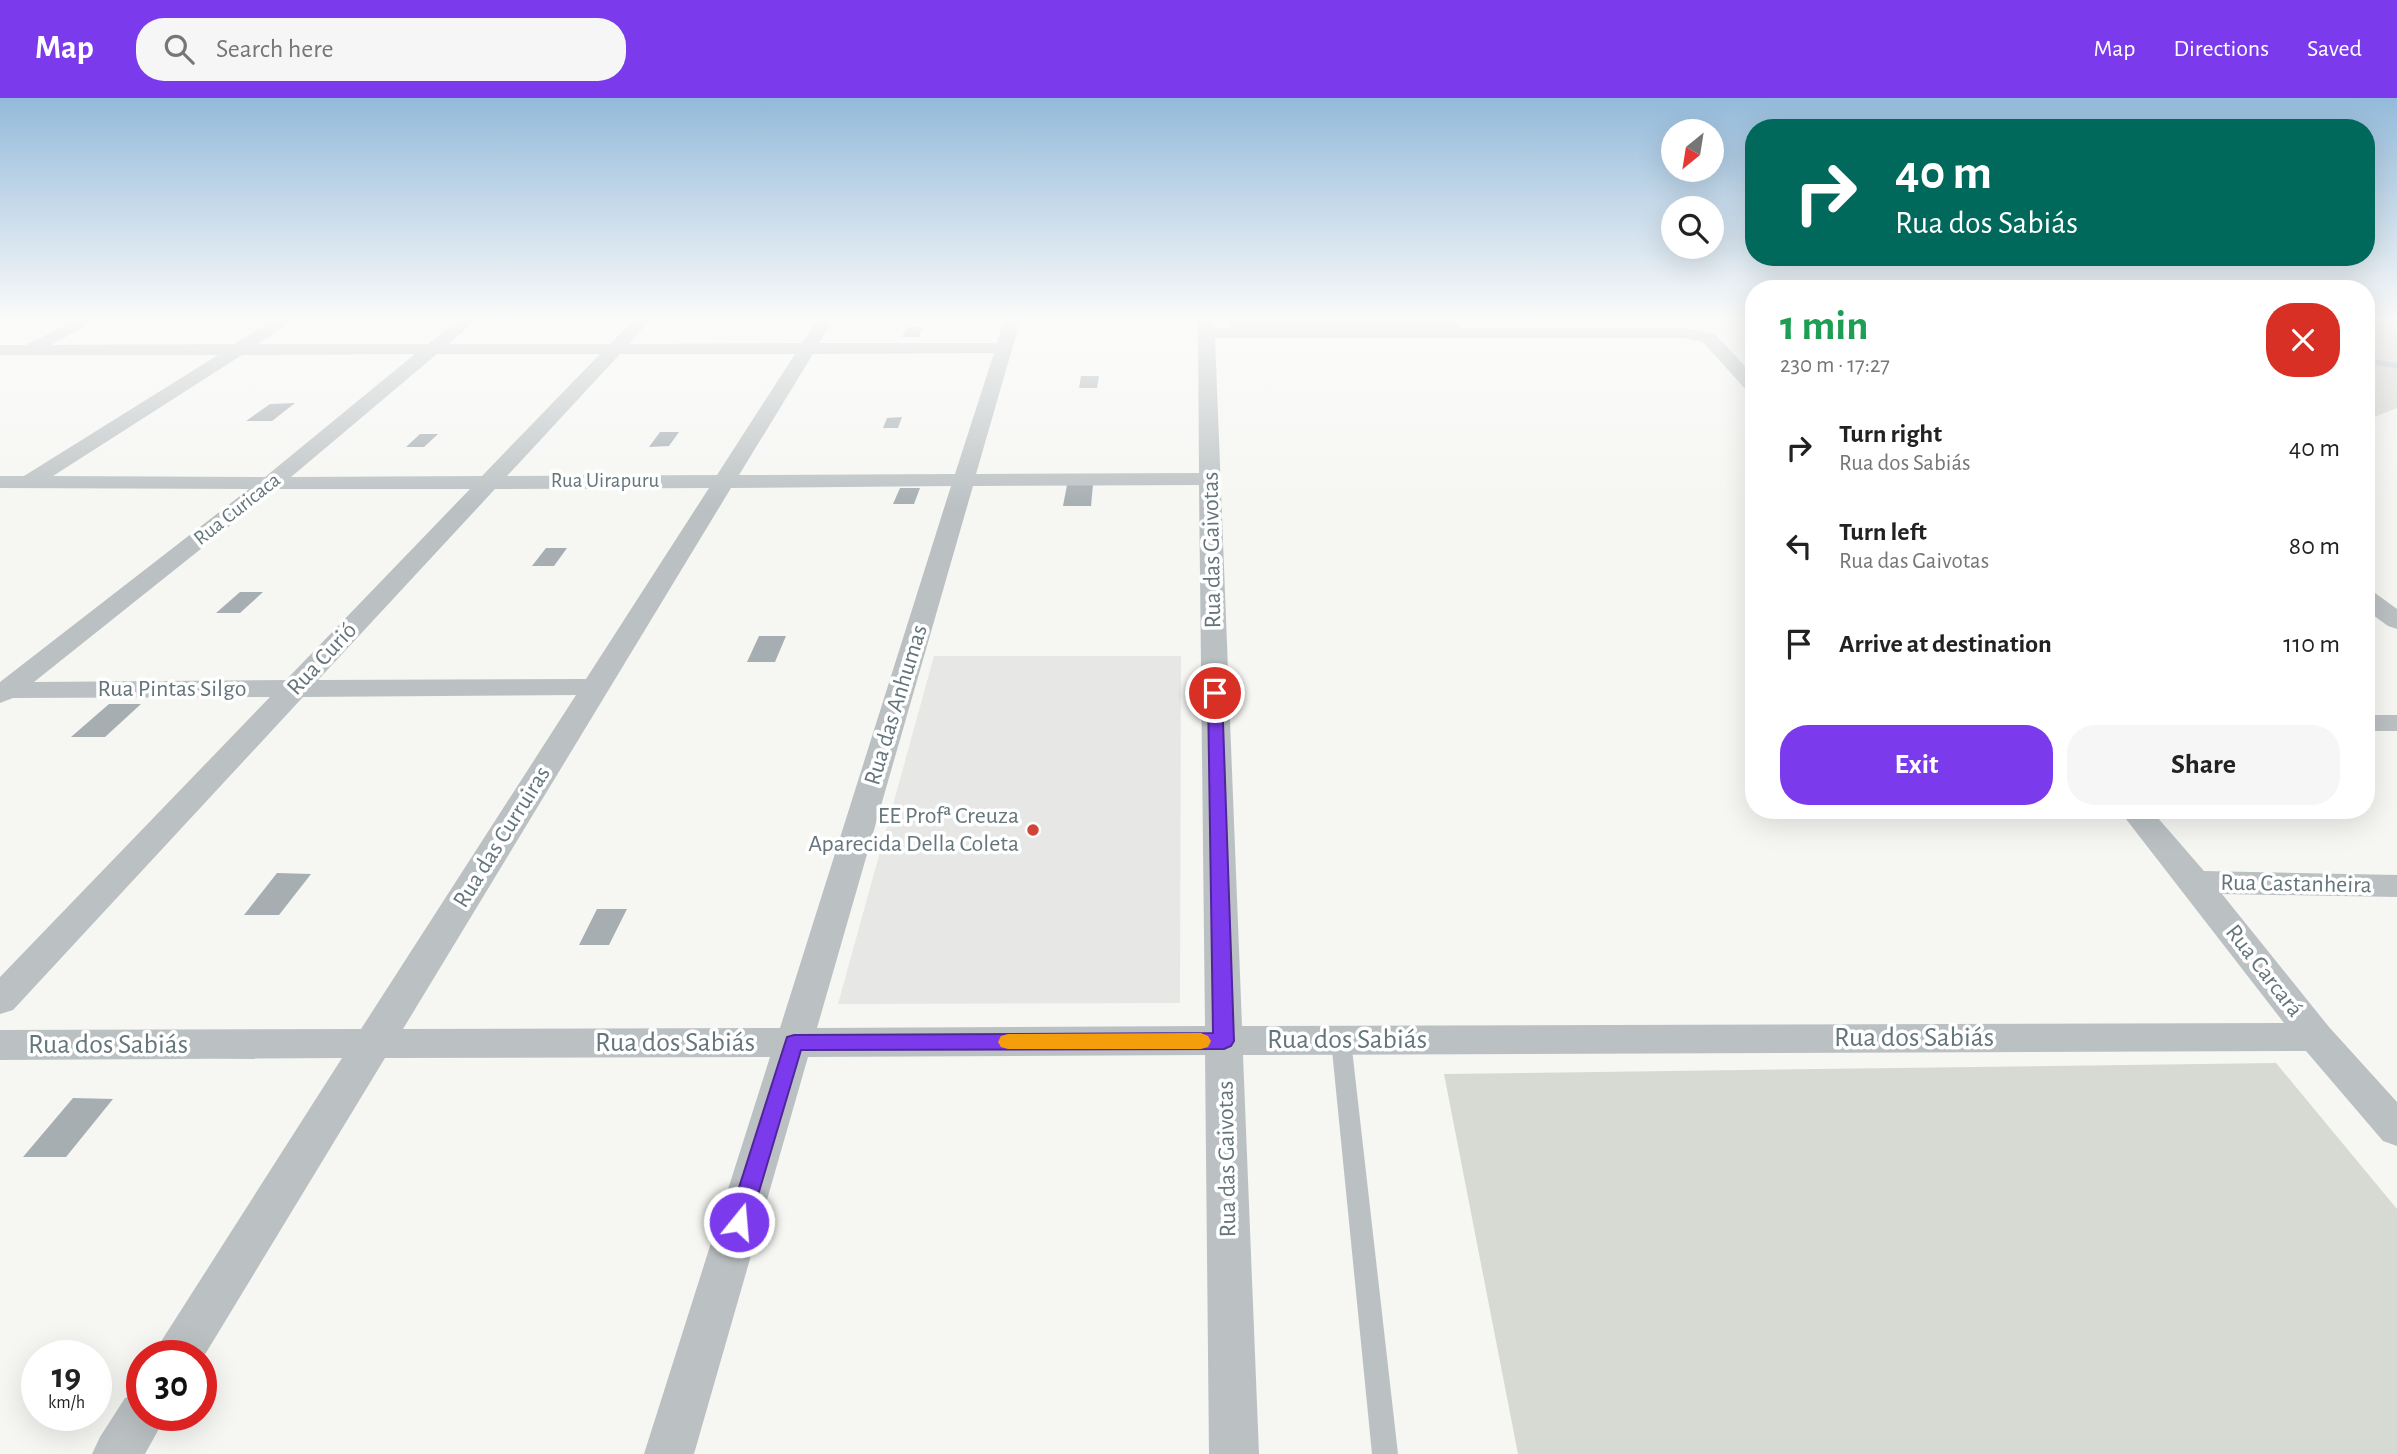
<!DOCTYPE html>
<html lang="en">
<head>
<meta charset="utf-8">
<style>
	:root { --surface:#fff; --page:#f6f6f6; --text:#222; --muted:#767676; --accent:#7c3aed }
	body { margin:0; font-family:"Alegreya Sans",sans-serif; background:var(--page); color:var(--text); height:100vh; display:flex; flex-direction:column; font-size:26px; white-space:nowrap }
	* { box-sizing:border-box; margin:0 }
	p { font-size:23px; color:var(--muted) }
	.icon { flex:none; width:38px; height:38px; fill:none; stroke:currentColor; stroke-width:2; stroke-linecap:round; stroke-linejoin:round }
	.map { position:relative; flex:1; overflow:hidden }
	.side { position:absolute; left:1745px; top:182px; width:630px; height:539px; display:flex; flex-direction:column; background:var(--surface); border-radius:28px; box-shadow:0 7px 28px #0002 }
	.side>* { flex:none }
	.top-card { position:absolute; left:1745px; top:21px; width:630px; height:147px; border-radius:28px; box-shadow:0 7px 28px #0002; background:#00695c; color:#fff; overflow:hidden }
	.needle { width:46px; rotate:210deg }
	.controls { position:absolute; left:1661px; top:21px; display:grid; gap:14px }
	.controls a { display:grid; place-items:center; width:63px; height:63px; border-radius:50%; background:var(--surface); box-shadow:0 7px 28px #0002; font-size:35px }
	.speed { position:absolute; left:21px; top:1242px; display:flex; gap:14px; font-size:35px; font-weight:700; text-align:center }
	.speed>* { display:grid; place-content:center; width:91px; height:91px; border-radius:50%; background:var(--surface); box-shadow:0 7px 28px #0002; line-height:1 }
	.speed small { font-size:18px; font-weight:400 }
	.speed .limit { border:10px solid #d22; background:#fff; color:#111 }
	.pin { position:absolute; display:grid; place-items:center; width:60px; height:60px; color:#fff; margin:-30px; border:4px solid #fff; border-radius:50%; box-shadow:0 2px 7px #0007 }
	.me { position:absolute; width:77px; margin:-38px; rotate:17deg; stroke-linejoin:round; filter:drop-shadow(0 0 5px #0008) }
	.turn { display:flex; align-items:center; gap:24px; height:147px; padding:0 35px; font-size:32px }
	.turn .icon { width:91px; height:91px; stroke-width:2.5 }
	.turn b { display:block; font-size:49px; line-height:60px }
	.round { display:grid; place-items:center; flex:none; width:74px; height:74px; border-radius:28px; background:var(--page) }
	.summary { display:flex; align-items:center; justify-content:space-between; height:119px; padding:0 35px }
	h1 { font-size:42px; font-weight:700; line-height:52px; color:#1e9e55 }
	.button { display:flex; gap:14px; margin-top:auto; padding:14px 35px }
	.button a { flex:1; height:80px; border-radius:28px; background:var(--accent); color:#fff; font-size:28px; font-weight:700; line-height:80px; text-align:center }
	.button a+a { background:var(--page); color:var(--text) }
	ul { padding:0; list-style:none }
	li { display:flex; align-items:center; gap:21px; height:98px; padding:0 35px }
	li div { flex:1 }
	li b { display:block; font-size:26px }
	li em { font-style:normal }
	header { display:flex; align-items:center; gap:42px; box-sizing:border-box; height:98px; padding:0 35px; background:var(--accent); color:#fff }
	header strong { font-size:33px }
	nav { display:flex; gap:38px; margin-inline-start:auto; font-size:24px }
	.search { width:490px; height:63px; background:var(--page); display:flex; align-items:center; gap:18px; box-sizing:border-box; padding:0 24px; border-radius:28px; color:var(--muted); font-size:26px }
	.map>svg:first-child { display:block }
	.built { fill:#e7e7e6 }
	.green { fill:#d7dad3 }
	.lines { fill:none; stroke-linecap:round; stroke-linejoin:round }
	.stream { stroke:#b4c2c4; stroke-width:5 }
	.building { fill:#a6aeb2 }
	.lane { fill:#bbc1c3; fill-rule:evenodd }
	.street { fill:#bbc1c3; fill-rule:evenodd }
	.route { fill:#7c3aed; stroke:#51269a; stroke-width:2 }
	.slow { fill:#f59e0b }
	.poi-dot { fill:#d24437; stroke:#fff; stroke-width:2.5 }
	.labels { text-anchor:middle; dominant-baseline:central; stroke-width:7; stroke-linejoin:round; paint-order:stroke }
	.far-street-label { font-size:21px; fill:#64757b; stroke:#fff }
	.street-label { font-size:24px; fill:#64757b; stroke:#fff }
	.poi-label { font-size:24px; fill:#64757b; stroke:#fff; text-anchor:end }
	.near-street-label { font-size:28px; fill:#64757b; stroke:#fff }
</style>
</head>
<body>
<header>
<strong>Map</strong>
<div class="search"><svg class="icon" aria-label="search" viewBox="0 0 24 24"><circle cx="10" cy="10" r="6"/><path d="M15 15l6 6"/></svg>Search here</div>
<nav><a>Map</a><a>Directions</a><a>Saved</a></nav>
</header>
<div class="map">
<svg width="2397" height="1356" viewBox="0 0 2397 1356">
	<rect width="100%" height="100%" fill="#f6f6f3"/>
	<!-- built -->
	<path class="built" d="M934 558H1181L1180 905 838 906Z"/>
	<!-- green -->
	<g class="green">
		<path d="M2366 220H2397V310L2369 321H2366Z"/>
		<path d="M2276 965 2397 1111V1356H1518L1444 976Z"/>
	</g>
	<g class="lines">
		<!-- stream -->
		<path class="stream" d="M2366 262 2397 268"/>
	</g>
	<!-- building -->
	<g class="building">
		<path d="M1230 220H1456L1462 232 1230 230Z"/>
		<path d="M907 229H923L919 239H902Z"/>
		<path d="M1081 278H1099L1097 290H1079Z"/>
		<path d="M295 305 272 323H246L270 306Z"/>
		<path d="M902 319 898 330H883L887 320Z"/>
		<path d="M660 334H679L669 348 649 349Z"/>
		<path d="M420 336H438L424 349H406Z"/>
		<path d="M1067 387H1093L1091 408H1063Z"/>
		<path d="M900 390H920L914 406H893Z"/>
		<path d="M546 450H567L554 468H532Z"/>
		<path d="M240 494H263L240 515H216Z"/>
		<path d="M759 538H786L775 564H747Z"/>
		<path d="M109 606H141L105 639H71Z"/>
		<path d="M277 775 311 776 279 817H244Z"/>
		<path d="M597 811H627L609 847H579Z"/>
		<path d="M73 1000 113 1001 66 1059H23Z"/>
	</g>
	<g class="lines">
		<!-- lane -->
		<path class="lane" d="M1341 934 1348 937 1351 942 1398 1356H1372L1331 942 1334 937Z"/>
		<!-- street -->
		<g class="street">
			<path d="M80 220H100L51 247 234 246 277 220H296L258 246H428L460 220H478L449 246H610L635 220H652L629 246 802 245 818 220H834L819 245H997L1005 220H1021L976 376 1199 375 1198 220H1214L1215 230H1685L1715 236 1754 278V294L1747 293 1703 244 1685 240H1215L1242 928 2284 925 2119 712H2151L2204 773 2397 777V799L2222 796 2329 929 2397 1004V1048L2383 1043 2306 953 1243 957 1259 1356H1209L1205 957 808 959 694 1356H644L770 959 385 960 201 1263V1258H155L162 1242 342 960 0 962V932L361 931 576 597 303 599 13 912 0 916V879L270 599 13 600 0 605V584L249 391 0 390V378H24L218 257H0V247H26ZM994 255 955 376 739 377 813 256ZM415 256 265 379 53 378 242 257ZM437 256H600L482 378 291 379ZM620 256H795L717 377 507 378ZM1199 387 1205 928 817 930 973 388ZM951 388 780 930 403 931 731 390ZM709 390 586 581 318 582 495 391ZM276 391H470L286 582 34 584Z"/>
			<path d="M2366 493 2375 495 2397 511V531L2388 528 2366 512Z"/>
			<rect x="2366" y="617" width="31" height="16"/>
			<path d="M142 1293V1318H166L145 1356H92L100 1339 125 1300Z"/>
		</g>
	</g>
	<!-- sky -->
	<linearGradient id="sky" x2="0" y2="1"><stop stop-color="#93bada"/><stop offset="0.54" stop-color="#fbfbfa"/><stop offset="1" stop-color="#fbfbfa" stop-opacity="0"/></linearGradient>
	<rect width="2397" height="410" fill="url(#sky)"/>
	<!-- route -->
	<path class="route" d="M1215 590 1222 595 1234 943 1231 948 1224 951 801 952 750 1124 747 1131 739 1134 731 1131 728 1124 787 939 794 937 1213 935 1208 595Z"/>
	<!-- slow -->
	<path class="slow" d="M1201 935 1208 938 1211 943 1208 949 1201 951H1008L1001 949 998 944 1001 938 1008 936Z"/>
	<!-- markers -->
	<circle class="poi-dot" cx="1033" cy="732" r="7"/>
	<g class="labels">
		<!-- far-street labels -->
		<g class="far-street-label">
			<text x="605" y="382">Rua Uirapuru</text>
			<text transform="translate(237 411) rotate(-38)">Rua Curicaca</text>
		</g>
		<!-- street labels -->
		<g class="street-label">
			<text transform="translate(1212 452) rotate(-91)">Rua das Gaivotas</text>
			<text transform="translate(322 561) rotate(-47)">Rua Curió</text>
			<text x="172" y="591">Rua Pintas Silgo</text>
			<text transform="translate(896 607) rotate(-73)">Rua das Anhumas</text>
			<text transform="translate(502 739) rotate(-58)">Rua das Curruiras</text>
			<text transform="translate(2296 786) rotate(1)">Rua Castanheira</text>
			<text transform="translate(2264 873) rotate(52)">Rua Carcará</text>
			<text transform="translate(1227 1061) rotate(-91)">Rua das Gaivotas</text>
		</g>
		<!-- poi labels -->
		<g class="poi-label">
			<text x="1019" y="718">EE Profª Creuza<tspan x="1019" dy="28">Aparecida Della Coleta</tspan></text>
		</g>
		<!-- near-street labels -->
		<g class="near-street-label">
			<text x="1914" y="940">Rua dos Sabiás</text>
			<text x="1347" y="942">Rua dos Sabiás</text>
			<text x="675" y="945">Rua dos Sabiás</text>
			<text x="108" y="947">Rua dos Sabiás</text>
		</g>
	</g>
</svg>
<div class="controls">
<a><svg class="needle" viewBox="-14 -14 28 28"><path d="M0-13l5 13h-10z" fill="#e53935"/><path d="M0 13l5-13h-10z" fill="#767676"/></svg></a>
<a><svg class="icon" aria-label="search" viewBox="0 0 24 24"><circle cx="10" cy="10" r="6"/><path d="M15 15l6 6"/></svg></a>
</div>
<div class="speed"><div>19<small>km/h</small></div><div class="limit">30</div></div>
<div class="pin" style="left:1215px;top:595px;background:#d93025"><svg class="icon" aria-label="arrive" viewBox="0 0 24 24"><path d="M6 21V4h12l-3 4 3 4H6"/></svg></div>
<svg class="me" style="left:739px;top:1124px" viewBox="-20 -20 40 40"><circle r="17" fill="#7c3aed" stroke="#fff" stroke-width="3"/><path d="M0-11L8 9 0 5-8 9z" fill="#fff"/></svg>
<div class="top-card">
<div class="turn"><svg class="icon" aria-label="right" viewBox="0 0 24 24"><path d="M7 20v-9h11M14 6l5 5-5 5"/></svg><div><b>40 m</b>Rua dos Sabiás</div></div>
</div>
<section class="side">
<div class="summary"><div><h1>1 min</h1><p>230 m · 17:27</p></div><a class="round" style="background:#d93025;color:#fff"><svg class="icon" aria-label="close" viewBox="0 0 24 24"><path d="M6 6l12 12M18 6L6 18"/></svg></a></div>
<ul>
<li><svg class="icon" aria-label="right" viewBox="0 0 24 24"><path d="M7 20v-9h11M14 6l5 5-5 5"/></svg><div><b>Turn right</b><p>Rua dos Sabiás</p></div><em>40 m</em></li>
<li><svg class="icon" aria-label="left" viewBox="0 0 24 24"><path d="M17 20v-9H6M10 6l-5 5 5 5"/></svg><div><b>Turn left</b><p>Rua das Gaivotas</p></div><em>80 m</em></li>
<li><svg class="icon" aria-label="arrive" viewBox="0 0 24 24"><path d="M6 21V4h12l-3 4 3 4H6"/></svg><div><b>Arrive at destination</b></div><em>110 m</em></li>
</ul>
<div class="button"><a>Exit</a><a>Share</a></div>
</section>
</div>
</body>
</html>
